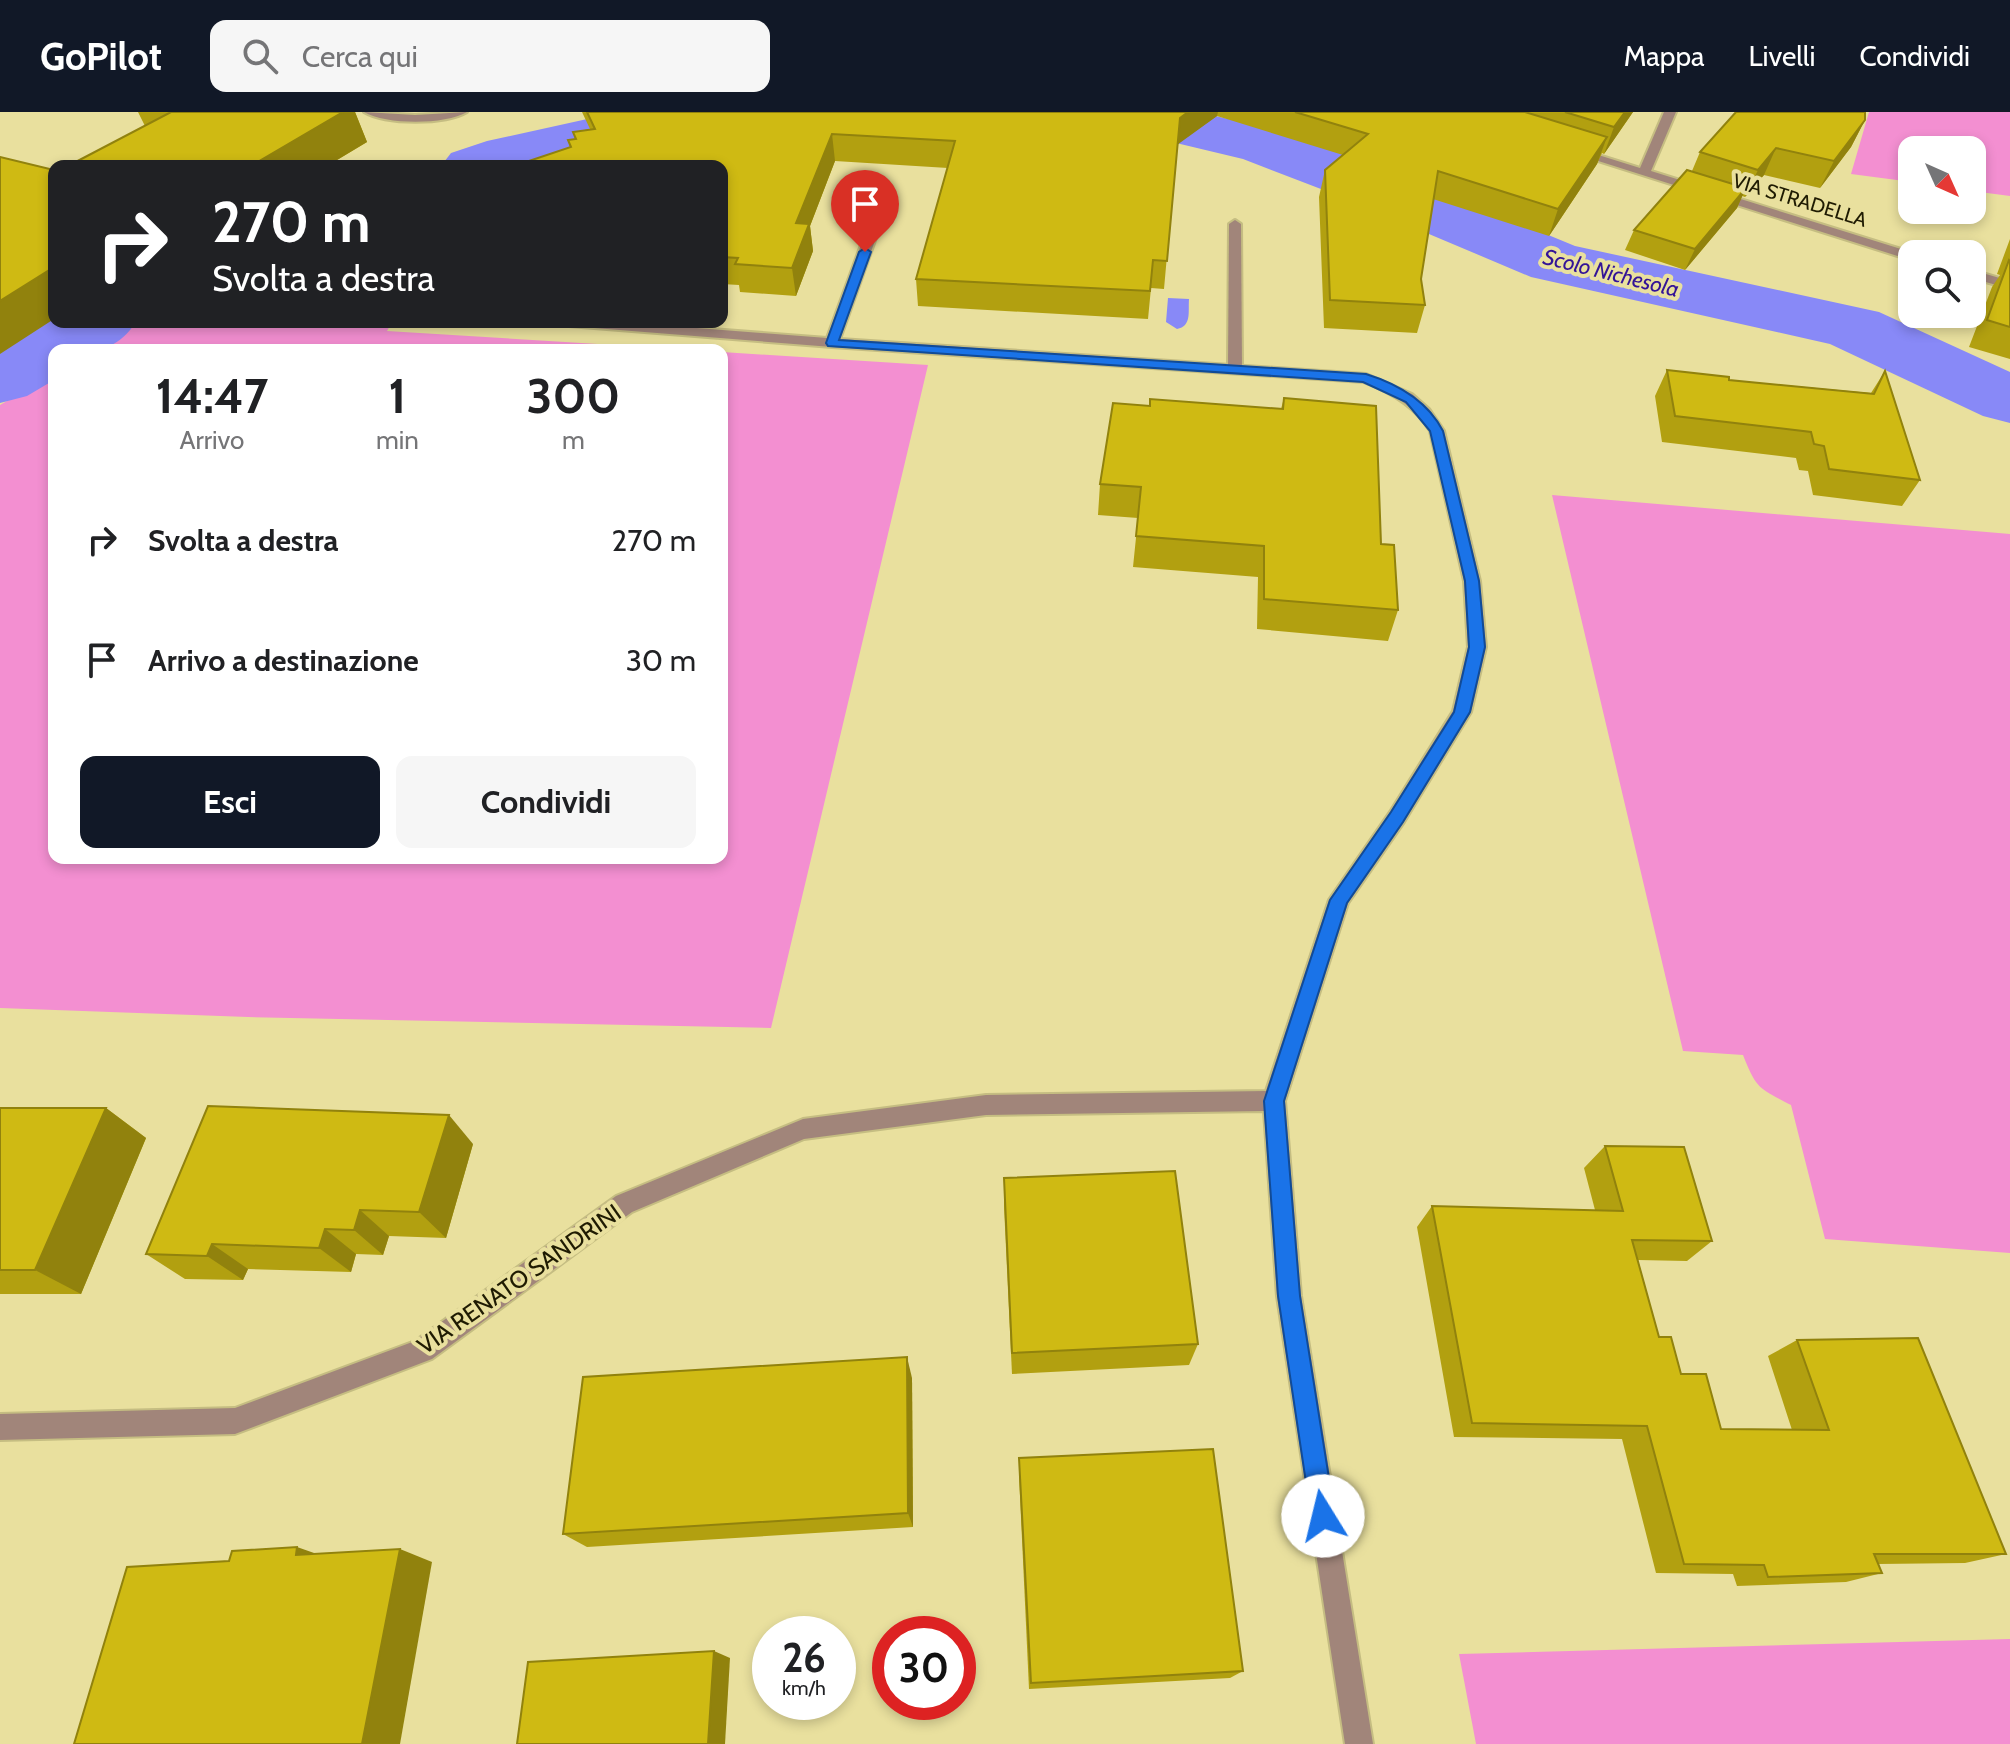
<!DOCTYPE html>
<html lang="it">
<head>
<meta charset="utf-8">
<style>
	:root { --surface:#fff; --page:#f6f6f6; --text:#202124; --muted:#757577; --accent:#111827 }
	body { margin:0; font-family:Cabin,sans-serif; background:var(--page); color:var(--text); height:100vh; display:flex; flex-direction:column; font-size:30px; white-space:nowrap }
	* { box-sizing:border-box; margin:0 }
	p { font-size:26px; color:var(--muted) }
	.icon { flex:none; width:44px; height:44px; fill:none; stroke:currentColor; stroke-width:2; stroke-linecap:round; stroke-linejoin:round }
	.map { position:relative; flex:1; overflow:hidden }
	.panel { position:absolute; left:48px; top:232px; width:680px; height:520px; display:flex; flex-direction:column; background:var(--surface); border-radius:16px; box-shadow:0 4px 12px #0003 }
	.panel>* { flex:none }
	.guide { position:absolute; left:48px; top:48px; width:680px; height:168px; border-radius:16px; box-shadow:0 4px 12px #0003; background:#202124; color:#fff; overflow:hidden }
	.needle { width:52px; rotate:135deg }
	.buttons { position:absolute; left:1898px; top:24px; display:grid; gap:16px }
	.buttons a { display:grid; place-items:center; width:88px; height:88px; border-radius:16px; background:var(--surface); box-shadow:0 4px 12px #0003; font-size:40px }
	.speed { position:absolute; left:752px; top:1504px; display:flex; gap:16px; font-size:40px; font-weight:700; text-align:center }
	.speed>* { display:grid; place-content:center; width:104px; height:104px; border-radius:50%; background:var(--surface); box-shadow:0 4px 12px #0003; line-height:1 }
	.speed small { font-size:20px; font-weight:400 }
	.speed .limit { border:12px solid #d22; background:#fff; color:#111 }
	.pin { position:absolute; display:grid; place-items:center; width:68px; height:68px; color:#fff; margin:-82px -34px; border-radius:50% 50% 50% 0; rotate:-45deg; box-shadow:0 0 8px #0007 }
	.pin .icon { rotate:45deg }
	.me { position:absolute; width:88px; margin:-44px; rotate:351deg; stroke-linejoin:round; filter:drop-shadow(0 0 6px #0008) }
	.turn { display:flex; align-items:center; gap:28px; height:168px; padding:0 32px; font-size:36px }
	.turn .icon { width:104px; height:104px; stroke-width:2.5 }
	.turn b { display:block; font-size:56px; line-height:68px }
	.eta { display:flex; justify-content:space-evenly; align-items:center; height:136px; text-align:center }
	.eta b { font-size:48px; font-weight:800; line-height:56px }
	.button { display:flex; gap:16px; margin-top:auto; padding:16px 32px }
	.button a { flex:1; height:92px; border-radius:16px; background:var(--accent); color:#fff; font-size:32px; font-weight:800; line-height:92px; text-align:center }
	.button a+a { background:var(--page); color:var(--text) }
	ul { padding:0; list-style:none }
	li { display:flex; align-items:center; gap:24px; height:120px; padding:0 32px }
	li div { flex:1 }
	li b { display:block; font-size:30px }
	li em { font-style:normal }
	header { display:flex; align-items:center; gap:48px; box-sizing:border-box; height:112px; padding:0 40px; background:var(--accent); color:#fff }
	header strong { font-size:38px }
	nav { display:flex; gap:44px; margin-inline-start:auto; font-size:28px }
	.search { width:560px; height:72px; background:var(--page); display:flex; align-items:center; gap:20px; box-sizing:border-box; padding:0 28px; border-radius:16px; color:var(--muted); font-size:30px }
	.map>svg:first-child { display:block }
	.green { fill:#f38fd1 }
	.water { fill:#8889f7 }
	.lines { fill:none; stroke-linecap:round; stroke-linejoin:round }
	.river { fill:#8889f7; fill-rule:evenodd }
	.service-casing { stroke:#c5bd82; stroke-width:4 }
	.minor-casing { stroke:#c5bd82; stroke-width:4 }
	.service { fill:#a1857a; fill-rule:evenodd }
	.minor { fill:#a1857a; fill-rule:evenodd }
	.wall { fill:#b2a010 }
	.shaded-wall { fill:#91820d }
	.building { fill:#cfba13; stroke:#91820d; stroke-width:2 }
	.route { fill:#1a73e8; stroke:#114b97; stroke-width:2 }
	.labels { text-anchor:middle; dominant-baseline:central; stroke-width:8; stroke-linejoin:round; paint-order:stroke }
	.far-street-label { font-size:20px; fill:#1f1b02; stroke:#e9e09e }
	.far-water-label { font-size:22px; font-style:italic; fill:#331397; stroke:#e9e09e }
	.street-label { font-size:24px; fill:#1f1b02; stroke:#e9e09e }
</style>
</head>
<body>
<header>
<strong>GoPilot</strong>
<div class="search"><svg class="icon" aria-label="search" viewBox="0 0 24 24"><circle cx="10" cy="10" r="6"/><path d="M15 15l6 6"/></svg>Cerca qui</div>
<nav><a>Mappa</a><a>Livelli</a><a>Condividi</a></nav>
</header>
<div class="map">
<svg width="2010" height="1632" viewBox="0 0 2010 1632">
	<rect width="100%" height="100%" fill="#e9e09e"/>
	<!-- green -->
	<g class="green">
		<path d="M1869 0H2010V84L1972 79V38H1912V70L1851 62Z"/>
		<path d="M138 210H392L387 219 695 238H93Z"/>
		<path d="M722 240 928 253 771 916 248 905 0 896V293L54 262V746H722Z"/>
		<path d="M1552 383 2010 422V1141L1825 1127 1791 993C1759 976 1757 978 1743 943L1683 939Z"/>
		<path d="M2010 1527V1632H1476L1459 1542Z"/>
	</g>
	<!-- water -->
	<path class="water" d="M1168 186 1189 187C1188 200 1192 214 1177 217L1166 210Z"/>
	<g class="lines">
		<!-- river -->
		<g class="river">
			<path d="M619 0H802L793 13 772 18 621 36 537 54H441L451 41 487 29Z"/>
			<path d="M1092 0H1199L1286 21 1380 54 1575 134 1879 200 2010 260V311L1983 304 1830 232 1531 165 1334 82 1243 47 1101 13Z"/>
			<path d="M54 206V210H136C113 244 91 238 54 238V268L27 284 0 291V237Z"/>
		</g>
		<defs>
			<path id="service" d="M1235 108 1241 112 1242 256 1235 260 1228 256 1229 112Z"/>
			<g id="minor">
				<path d="M364 0 415 3 467 0C445 13 386 13 364 0Z"/>
				<path d="M1664 0H1676L1651 59 1917 142H1912V148L1907 147 1570 40 1576 36 1640 56Z"/>
				<path d="M887 74 893 78 840 227 1366 262 1412 282 1429 297 1444 319 1480 469 1486 535 1471 600 1404 710 1348 791 1285 989 1301 1184 1373 1632H1345L1277 1184 1264 999 986 1003 804 1027 632 1100 432 1247 235 1322 0 1328V1302L235 1296 415 1229 616 1084 803 1007 986 983 1266 979 1329 788 1390 700 1453 599 1468 535 1464 469 1430 319C1415 294 1391 280 1364 270L832 235 569 214 562 210H620L827 226 881 78Z"/>
				<path d="M1972 158 2010 169V177L1972 166Z"/>
			</g>
		</defs>
		<!-- service casing -->
		<use href="#service" class="service-casing"/>
		<!-- minor casing -->
		<use href="#minor" class="minor-casing"/>
		<!-- service -->
		<use href="#service" class="service"/>
		<!-- minor -->
		<use href="#minor" class="minor"/>
	</g>
	<!-- wall -->
	<g class="wall">
		<path d="M138 0H355L367 30 327 54H68L145 14Z"/>
		<path d="M582 0H1633L1604 42 1602 41 1597 52 1549 124 1433 87 1421 167 1425 193 1417 221 1324 216 1319 85 1325 58 1343 43 1217 4 1177 32 1164 177 1151 176 1148 207 918 194 916 167 948 56 835 49 810 114 813 139 796 184 740 180 739 173 722 172V54L570 35 568 28 575 27 573 20 590 17Z"/>
		<path d="M1865 8 1851 35 1820 76 1764 63 1745 85 1742 84 1737 96 1685 158 1625 138 1634 118 1692 59 1700 40Z"/>
		<path d="M2010 127V247L1969 235 1992 175 2000 163 1997 162Z"/>
		<path d="M1667 258 1729 268 1871 281 1885 259 1920 368 1902 394 1813 383 1808 359 1799 358 1796 346 1662 330 1655 284Z"/>
		<path d="M1284 286 1381 432 1398 498 1388 529 1257 517 1258 465 1133 455 1138 406 1098 403 1100 372 1149 294 1281 297Z"/>
		<path d="M0 996H106L146 1026 81 1182H0Z"/>
		<path d="M473 1032 446 1126 389 1124 383 1143 356 1142 351 1160 248 1157 243 1168 185 1167 146 1142Z"/>
		<path d="M1605 1034 1712 1129 1687 1149 1638 1148 1659 1225 1681 1262 1721 1317 1792 1318 1768 1244 1797 1228 2006 1442 1965 1451 1878 1452 1882 1461 1846 1470 1737 1474 1733 1462 1656 1461 1622 1327 1454 1325 1417 1115 1432 1094 1595 1098 1584 1056Z"/>
		<path d="M1004 1066 1198 1232 1189 1253 1012 1262 1004 1094Z"/>
		<path d="M912 1266 913 1415 587 1435 563 1422Z"/>
		<path d="M1019 1346 1243 1559 1230 1566 1029 1577 1019 1363Z"/>
	</g>
	<!-- shaded-wall -->
	<g class="shaded-wall">
		<path d="M310 0H355L367 30 327 54H251Z"/>
		<path d="M1188 0H1218L1217 4 1177 33 1180 6Z"/>
		<path d="M1625 0H1633L1604 42 1614 15Z"/>
		<path d="M1865 8 1851 35 1820 76 1834 49Z"/>
		<path d="M832 22 835 49 810 114 813 139 796 184 792 156 796 111Z"/>
		<path d="M1607 25 1597 52 1549 124 1558 97Z"/>
		<path d="M1776 36 1764 63 1745 85 1758 58Z"/>
		<path d="M1746 76 1737 96 1685 158 1695 137Z"/>
		<path d="M54 155V207L0 242V189Z"/>
		<path d="M106 996 146 1026 81 1182 35 1158Z"/>
		<path d="M449 1003 473 1032 446 1126 419 1100Z"/>
		<path d="M360 1098 389 1124 383 1143 354 1118Z"/>
		<path d="M325 1117 356 1142 351 1160 319 1136Z"/>
		<path d="M212 1132 248 1157 243 1168 207 1144Z"/>
		<path d="M907 1245 912 1266 913 1415 908 1401Z"/>
		<path d="M297 1435 334 1448 296 1443Z"/>
		<path d="M400 1437 432 1450 400 1632H362Z"/>
		<path d="M714 1539 730 1546 725 1632H708Z"/>
	</g>
	<!-- building -->
	<g class="building">
		<path d="M171 0H343L251 54H217L215 53 213 54H68Z"/>
		<path d="M587 0H1188L1180 6 1167 149 1153 148 1150 179 916 167 955 29 832 22 796 111 809 112 792 156 735 152 738 146 722 145V54H514L571 35 568 28 576 27 573 20 595 17Z"/>
		<path d="M1295 0H1525L1607 25 1558 97 1438 59 1421 167 1425 193 1330 188 1325 58 1368 22Z"/>
		<path d="M1565 0H1625L1614 15Z"/>
		<path d="M1736 0H1865V8L1834 49 1776 36 1758 58 1700 40Z"/>
		<path d="M0 45 54 58V155L0 189Z"/>
		<path d="M1687 58 1746 76 1695 137 1634 118Z"/>
		<path d="M2009 148 2010 149V215L1987 208Z"/>
		<path d="M1667 258 1729 265V268L1874 282 1885 259 1920 368 1829 357 1824 334 1814 332 1811 320 1675 304Z"/>
		<path d="M1284 286 1376 294 1381 432 1394 433 1398 498 1264 487V434L1136 424 1141 375 1100 372 1113 291 1150 294V287L1283 297Z"/>
		<path d="M208 994 449 1003 419 1100 360 1098 354 1118 325 1117 319 1136 212 1132 207 1144 146 1142Z"/>
		<path d="M0 996H106L35 1158H0Z"/>
		<path d="M1605 1034 1684 1035 1712 1129 1632 1128 1659 1225H1671L1681 1262H1706L1721 1317 1829 1318 1797 1228 1918 1226 2006 1442H1874L1882 1461 1768 1465 1764 1453 1684 1452 1647 1314 1472 1311 1432 1094 1623 1099Z"/>
		<path d="M1175 1059 1198 1232 1012 1241 1004 1066Z"/>
		<path d="M907 1245 908 1401 563 1422 583 1265Z"/>
		<path d="M1213 1337 1243 1559 1031 1571 1019 1346Z"/>
		<path d="M297 1435 296 1443 400 1437 362 1632H74L127 1455 229 1449 232 1439Z"/>
		<path d="M714 1539 708 1632H517L528 1550Z"/>
	</g>
	<!-- route -->
	<path class="route" d="M865 136 871 140 839 228 1366 262C1398 272 1427 288 1443 319L1479 469 1485 535 1470 600 1403 710 1347 791 1284 989 1300 1184 1335 1404 1332 1412 1323 1416 1315 1412 1311 1404 1278 1184 1264 989 1330 788 1391 700 1454 600 1469 535 1465 469 1430 319 1406 290 1363 270 828 234 826 231 859 140Z"/>
	<g class="labels">
		<!-- far-street labels -->
		<g class="far-street-label">
			<text transform="translate(1800 88) rotate(17)">VIA STRADELLA</text>
		</g>
		<!-- far-water labels -->
		<g class="far-water-label">
			<text transform="translate(1611 161) rotate(14)">Scolo Nichesola</text>
		</g>
		<!-- street labels -->
		<g class="street-label">
			<text transform="translate(519 1167) rotate(-35)">VIA RENATO SANDRINI</text>
		</g>
	</g>
</svg>
<div class="buttons">
<a><svg class="needle" viewBox="-14 -14 28 28"><path d="M0-13l5 13h-10z" fill="#e53935"/><path d="M0 13l5-13h-10z" fill="#757577"/></svg></a>
<a><svg class="icon" aria-label="search" viewBox="0 0 24 24"><circle cx="10" cy="10" r="6"/><path d="M15 15l6 6"/></svg></a>
</div>
<div class="speed"><div>26<small>km/h</small></div><div class="limit">30</div></div>
<div class="pin" style="left:865px;top:140px;background:#d93025"><svg class="icon" aria-label="arrive" viewBox="0 0 24 24"><path d="M6 21V4h12l-3 4 3 4H6"/></svg></div>
<svg class="me" style="left:1323px;top:1404px" viewBox="-20 -20 40 40"><circle r="19" fill="#fff"/><path d="M0-13L10 11 0 6-10 11z" fill="#1a73e8"/></svg>
<div class="guide">
<div class="turn"><svg class="icon" aria-label="right" viewBox="0 0 24 24"><path d="M7 20v-9h11M14 6l5 5-5 5"/></svg><div><b>270 m</b>Svolta a destra</div></div>
</div>
<section class="panel">
<div class="eta">
<div><b>14:47</b><p>Arrivo</p></div>
<div><b>1</b><p>min</p></div>
<div><b>300</b><p>m</p></div>
</div>
<ul>
<li><svg class="icon" aria-label="right" viewBox="0 0 24 24"><path d="M7 20v-9h11M14 6l5 5-5 5"/></svg><div><b>Svolta a destra</b></div><em>270 m</em></li>
<li><svg class="icon" aria-label="arrive" viewBox="0 0 24 24"><path d="M6 21V4h12l-3 4 3 4H6"/></svg><div><b>Arrivo a destinazione</b></div><em>30 m</em></li>
</ul>
<div class="button"><a>Esci</a><a>Condividi</a></div>
</section>
</div>
</body>
</html>
